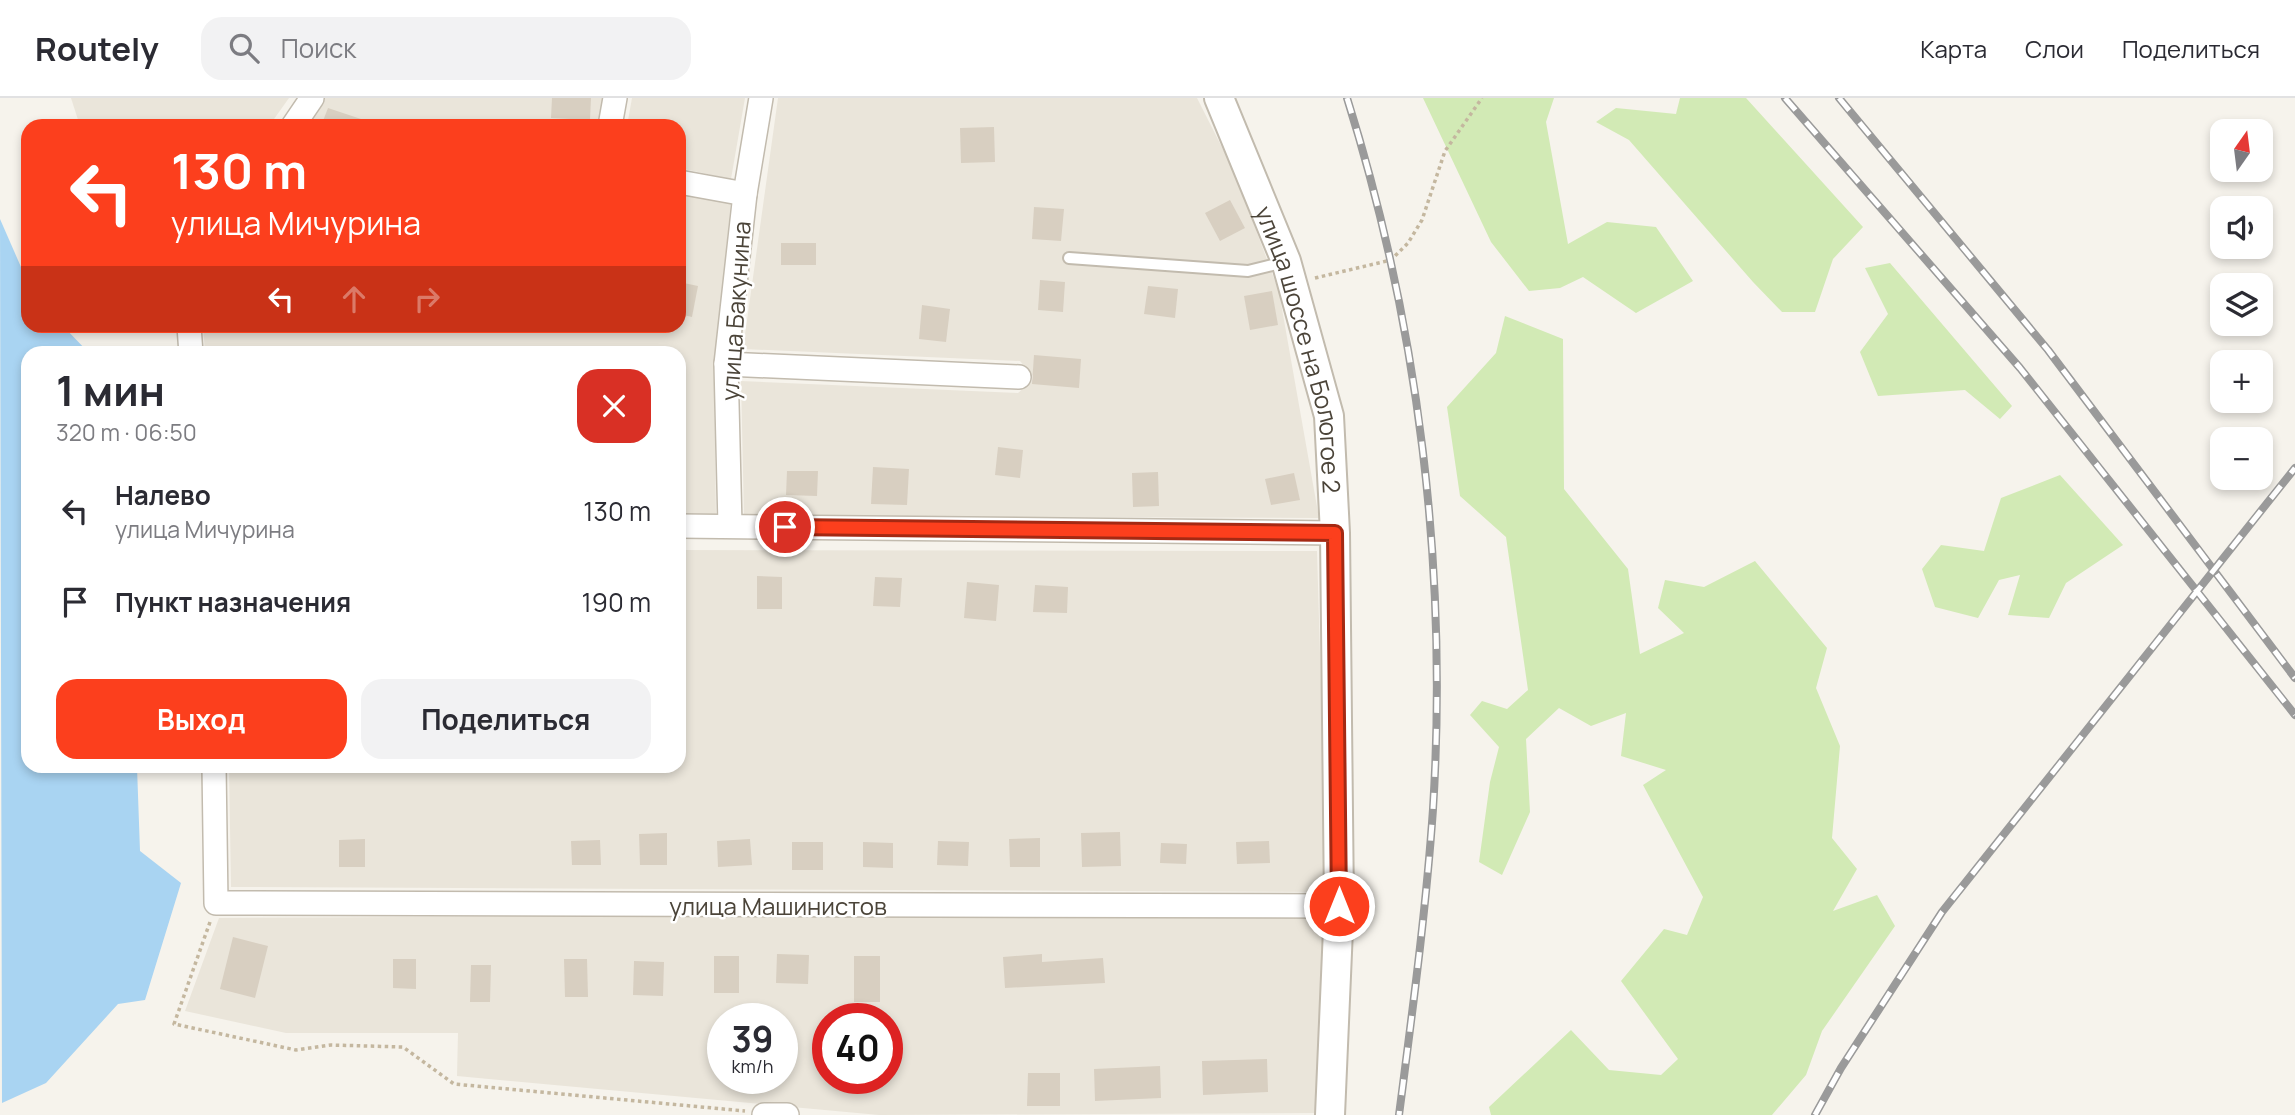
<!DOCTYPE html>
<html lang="ru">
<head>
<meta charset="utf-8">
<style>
	:root { --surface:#fff; --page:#f2f2f3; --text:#2b2b33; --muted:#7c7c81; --line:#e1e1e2; --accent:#fc3f1d }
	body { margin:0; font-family:Manrope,sans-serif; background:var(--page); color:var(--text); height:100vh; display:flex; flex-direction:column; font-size:26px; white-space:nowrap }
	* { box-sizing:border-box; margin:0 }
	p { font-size:23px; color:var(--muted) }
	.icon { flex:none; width:38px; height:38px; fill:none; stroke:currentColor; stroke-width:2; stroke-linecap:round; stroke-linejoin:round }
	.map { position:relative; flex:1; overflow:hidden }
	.details { position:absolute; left:21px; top:248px; width:665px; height:427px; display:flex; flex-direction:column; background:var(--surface); border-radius:21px; box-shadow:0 4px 10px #0003 }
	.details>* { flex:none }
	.hud { position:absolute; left:21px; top:21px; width:665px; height:214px; border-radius:21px; box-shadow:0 4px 10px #0003; background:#fc3f1d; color:#fff; overflow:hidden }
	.needle { width:46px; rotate:14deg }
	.tools { position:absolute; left:2210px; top:21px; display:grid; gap:14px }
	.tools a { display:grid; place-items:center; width:63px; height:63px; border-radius:14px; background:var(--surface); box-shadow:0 4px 10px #0003; font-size:35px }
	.speed { position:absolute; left:707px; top:905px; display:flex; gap:14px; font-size:35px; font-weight:700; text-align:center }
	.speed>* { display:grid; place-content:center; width:91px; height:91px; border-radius:50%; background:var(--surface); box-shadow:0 4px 10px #0003; line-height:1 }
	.speed small { font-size:18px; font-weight:400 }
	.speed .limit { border:10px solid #d22; background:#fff; color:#111 }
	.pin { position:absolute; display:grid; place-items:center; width:60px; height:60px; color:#fff; margin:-30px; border:4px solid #fff; border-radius:50%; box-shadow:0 2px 7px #0007 }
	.me { position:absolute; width:77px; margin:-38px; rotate:0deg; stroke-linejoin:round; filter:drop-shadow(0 0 5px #0008) }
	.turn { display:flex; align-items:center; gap:24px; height:147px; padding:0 35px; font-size:32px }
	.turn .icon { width:91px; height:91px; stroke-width:2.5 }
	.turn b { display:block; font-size:49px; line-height:60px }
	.lanes { display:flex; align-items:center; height:66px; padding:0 35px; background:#0003; justify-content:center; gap:35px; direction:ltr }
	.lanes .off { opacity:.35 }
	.round { display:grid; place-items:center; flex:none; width:74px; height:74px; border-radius:21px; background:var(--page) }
	.summary { display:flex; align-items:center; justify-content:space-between; height:119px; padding:0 35px }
	h1 { font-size:42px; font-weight:700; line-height:52px }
	.cta { display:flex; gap:14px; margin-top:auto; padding:14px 35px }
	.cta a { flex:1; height:80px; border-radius:21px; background:var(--accent); color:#fff; font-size:28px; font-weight:700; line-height:80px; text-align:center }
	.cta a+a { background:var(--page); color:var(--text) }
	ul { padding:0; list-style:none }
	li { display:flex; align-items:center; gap:21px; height:91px; padding:0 35px }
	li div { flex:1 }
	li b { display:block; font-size:26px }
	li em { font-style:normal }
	header { display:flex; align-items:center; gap:42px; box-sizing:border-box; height:98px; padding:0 35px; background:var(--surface); border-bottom:2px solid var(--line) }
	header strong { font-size:33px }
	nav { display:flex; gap:38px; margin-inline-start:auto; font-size:24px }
	.search { width:490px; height:63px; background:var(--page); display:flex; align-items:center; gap:18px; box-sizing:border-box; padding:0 24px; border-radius:21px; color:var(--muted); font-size:26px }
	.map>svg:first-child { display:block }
	.residential { fill:#eae5da; fill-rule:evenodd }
	.green { fill:#d2eab5 }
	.water { fill:#a9d4f2 }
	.building { fill:#d8cfc1 }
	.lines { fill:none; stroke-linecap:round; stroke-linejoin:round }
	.service-casing { stroke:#c2bbae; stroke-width:14 }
	.minor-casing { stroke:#c2bbae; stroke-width:26 }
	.tertiary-casing { stroke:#c2bbae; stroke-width:32 }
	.path { stroke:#c4b79f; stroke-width:3.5; stroke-dasharray:3.5 3.5; stroke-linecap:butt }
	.service { stroke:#fff; stroke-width:10 }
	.minor { stroke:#fff; stroke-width:23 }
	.tertiary { stroke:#fff; stroke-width:28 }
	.rail-casing { stroke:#9a9a9a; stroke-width:8 }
	.rail { stroke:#fff; stroke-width:5; stroke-dasharray:16; stroke-linecap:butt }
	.route-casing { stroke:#a42913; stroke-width:18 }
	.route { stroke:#fc3f1d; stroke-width:12 }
	.labels { text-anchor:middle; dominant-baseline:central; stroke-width:5; stroke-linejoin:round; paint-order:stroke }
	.street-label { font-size:24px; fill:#4b4439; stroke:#fff }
</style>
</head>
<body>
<header>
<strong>Routely</strong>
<div class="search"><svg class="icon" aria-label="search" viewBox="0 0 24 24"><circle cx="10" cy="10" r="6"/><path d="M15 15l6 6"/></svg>Поиск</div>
<nav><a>Карта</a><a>Слои</a><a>Поделиться</a></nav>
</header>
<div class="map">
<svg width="2295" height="1017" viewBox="0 0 2295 1017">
	<rect width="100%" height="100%" fill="#f6f3ec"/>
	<!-- residential -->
	<g class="residential">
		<path d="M71 0H289L269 28H80Z"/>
		<path d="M320 0H603L597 28H310Z"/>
		<path d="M632 0H745L731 81 679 70V28H627Z"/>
		<path d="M778 0H1197L1235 75 1279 194 1319 420 744 418 741 283 1018 295 1035 280 1020 263 743 251Z"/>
		<path d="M679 97 731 102 714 275 716 419H679V256L205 255 203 228H679Z"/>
		<path d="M679 452 1317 453 1327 794 231 789 229 669 679 668Z"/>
		<path d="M771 817 1329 819 1320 1015 879 1017 457 978 458 935H286L185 913 219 820ZM723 920H782V980H723ZM828 920H887V980H828Z"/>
	</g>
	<!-- green -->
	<g class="green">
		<path d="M1423 0H1554L1546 24 1568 146 1607 124 1656 129 1693 183 1636 215 1583 179 1560 190 1529 193 1491 144Z"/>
		<path d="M1680 0H1746L1863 129 1833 161 1815 214H1782L1753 184 1629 42 1596 24 1616 10 1676 16Z"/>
		<path d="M1890 165 2012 308 2000 321 1965 292 1878 298 1860 254 1888 216 1865 170Z"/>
		<path d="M1505 218 1563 241 1564 391 1628 471 1640 556 1684 535 1658 510 1665 482 1704 489 1755 463 1827 550 1816 590 1840 648 1832 740 1857 771 1833 813 1877 797 1895 828 1822 933 1806 977 1772 1017H1491L1489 1009 1571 932 1609 972 1661 977 1678 961 1621 883 1664 831 1687 837 1703 799 1643 687 1666 672 1621 658 1626 615 1591 628 1559 610 1526 641 1530 714 1502 777 1479 764 1490 684 1499 649 1470 617 1482 603 1507 611 1528 592 1506 439 1460 398 1447 309 1496 255Z"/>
		<path d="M2060 377 2123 447 2066 485 2049 520 2008 517 2020 477 1999 482 1978 520 1935 509 1922 471 1941 447 1984 453 2001 400Z"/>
	</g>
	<!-- water -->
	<path class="water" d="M0 121 28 185V228H63L89 255 28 256V668L137 669 140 753 181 785 145 902 118 906 46 985 2 1005Z"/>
	<!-- building -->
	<g class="building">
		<path d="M552 0H591L590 22 551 20Z"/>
		<path d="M328 10 373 25V28H321Z"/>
		<path d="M994 29 995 64 961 65 960 30Z"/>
		<path d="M1230 102 1245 130 1220 143 1205 115Z"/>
		<path d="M1034 109 1064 111 1061 143 1032 141Z"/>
		<rect x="781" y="145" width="35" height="22"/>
		<path d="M1040 182 1065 184 1063 214 1038 212Z"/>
		<path d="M679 184 698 188 692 219 679 216Z"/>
		<path d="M1148 188 1178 191 1175 220 1144 216Z"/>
		<path d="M1272 193 1278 227 1250 232 1244 198Z"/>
		<path d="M922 207 950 211 946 244 919 241Z"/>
		<path d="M1034 257 1081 261 1079 290 1032 286Z"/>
		<path d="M998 349 1023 352 1020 380 995 377Z"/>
		<path d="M873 369 909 371 907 407 871 406Z"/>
		<path d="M787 373H818L817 398 786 397Z"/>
		<path d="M1158 374 1159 408 1133 409 1132 375Z"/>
		<path d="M1294 375 1300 402 1271 407 1265 381Z"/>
		<path d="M757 478 782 479V511H757Z"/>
		<path d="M875 479 902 480 900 509 873 508Z"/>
		<path d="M967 484 999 487 996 523 964 520Z"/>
		<path d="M1035 487 1068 489 1067 515 1033 514Z"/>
		<path d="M1120 734 1121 768 1082 769 1081 735Z"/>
		<path d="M667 735V767H640L639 736Z"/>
		<path d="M1040 740V769H1010L1009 741Z"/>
		<path d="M365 741V769H339V742Z"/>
		<path d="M750 741 752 767 718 769 717 743Z"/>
		<path d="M600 742 601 767H572L571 743Z"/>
		<path d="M938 743 969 744 968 768 937 767Z"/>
		<path d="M1269 743 1270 765 1237 766 1236 744Z"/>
		<rect x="792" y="744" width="31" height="28"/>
		<path d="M863 744 893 745V770L863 769Z"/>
		<path d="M1161 745 1187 746 1186 766 1160 765Z"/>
		<path d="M233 839 268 848 255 900 220 891Z"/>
		<path d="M777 856 809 857 808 886 776 885Z"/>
		<path d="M1042 856V864L1103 860 1105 885 1005 890 1003 859Z"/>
		<rect x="714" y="858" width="25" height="37"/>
		<rect x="854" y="858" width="26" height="46"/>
		<path d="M393 861H416V891L393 890Z"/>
		<path d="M564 861H587L588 899H565Z"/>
		<path d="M634 863 664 864 663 898 633 897Z"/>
		<path d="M471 867H491L490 904H470Z"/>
		<path d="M1267 961 1268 994 1203 997 1202 963Z"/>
		<path d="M1160 968 1161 1000 1095 1003 1094 971Z"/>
		<path d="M1028 975H1060V1008H1027Z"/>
	</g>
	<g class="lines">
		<defs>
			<path id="service" d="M1069 160 1248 173 1285 164"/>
			<g id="minor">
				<path d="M293 28 312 0"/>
				<path d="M610 28 615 0"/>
				<path d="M679 84 745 96"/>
				<path d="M189 228 191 256"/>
				<path d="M726 266 1019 279"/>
				<path d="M679 428 1335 435"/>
				<path d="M730 428 726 266 745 96 761 0"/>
				<path d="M214 668 216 805 1339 808"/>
				<path d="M764 1017H787"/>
			</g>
			<g id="tertiary">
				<path id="s1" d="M1219 0 1286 163 1329 318 1335 435 1339 808 1330 1017"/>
			</g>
		</defs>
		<!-- service casing -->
		<use href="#service" class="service-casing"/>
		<!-- minor casing -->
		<use href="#minor" class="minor-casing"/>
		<!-- tertiary casing -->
		<use href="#tertiary" class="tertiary-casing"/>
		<!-- path -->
		<g class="path">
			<path d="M1315 180 1391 162 1408 145 1422 122 1445 53 1482 0"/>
			<path d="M210 824 174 926 296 952 331 947 403 949 454 986 745 1013"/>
		</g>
		<!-- service -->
		<use href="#service" class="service"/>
		<!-- minor -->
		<use href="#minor" class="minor"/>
		<!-- tertiary -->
		<use href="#tertiary" class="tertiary"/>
		<defs>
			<g id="rail">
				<path d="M1347 0C1419 229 1448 472 1433 711 1426 813 1412 916 1399 1017"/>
				<path d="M1785 0 2020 270 2295 617"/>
				<path d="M1839 0 2048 252 2295 580"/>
				<path d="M1815 1017 1841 970 1942 814 2295 370"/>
			</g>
		</defs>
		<!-- rail casing -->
		<use href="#rail" class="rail-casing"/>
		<!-- rail -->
		<use href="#rail" class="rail"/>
	</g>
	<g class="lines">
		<defs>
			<path id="route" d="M785 429 1335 435 1339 808"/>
		</defs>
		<!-- route casing -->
		<use href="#route" class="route-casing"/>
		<!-- route -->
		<use href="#route" class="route"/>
	</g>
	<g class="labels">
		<!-- street labels -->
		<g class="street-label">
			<text transform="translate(735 213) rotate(-86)">улица Бакунина</text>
			<text stroke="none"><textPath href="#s1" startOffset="266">улица шоссе на Бологое 2</textPath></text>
			<text x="778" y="807">улица Машинистов</text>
		</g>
	</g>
</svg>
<div class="tools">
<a><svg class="needle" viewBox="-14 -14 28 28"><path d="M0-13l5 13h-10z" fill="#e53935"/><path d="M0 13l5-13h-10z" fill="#7c7c81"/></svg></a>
<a><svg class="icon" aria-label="sound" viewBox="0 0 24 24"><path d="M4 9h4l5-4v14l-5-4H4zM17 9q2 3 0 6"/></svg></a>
<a><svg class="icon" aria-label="layers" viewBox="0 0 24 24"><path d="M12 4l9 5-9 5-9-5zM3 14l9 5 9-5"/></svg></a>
<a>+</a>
<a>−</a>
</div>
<div class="speed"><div>39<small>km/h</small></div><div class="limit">40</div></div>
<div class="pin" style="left:785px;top:429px;background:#d93025"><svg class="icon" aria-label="arrive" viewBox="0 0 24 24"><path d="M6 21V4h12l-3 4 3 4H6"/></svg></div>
<svg class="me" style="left:1339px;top:808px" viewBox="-20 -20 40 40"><circle r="17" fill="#fc3f1d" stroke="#fff" stroke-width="3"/><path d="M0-11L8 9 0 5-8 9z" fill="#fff"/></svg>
<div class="hud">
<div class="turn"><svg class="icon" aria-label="left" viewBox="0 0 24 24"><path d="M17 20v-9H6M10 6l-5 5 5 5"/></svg><div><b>130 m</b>улица Мичурина</div></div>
<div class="lanes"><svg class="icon" aria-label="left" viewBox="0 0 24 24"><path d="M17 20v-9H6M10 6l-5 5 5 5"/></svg><svg class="icon off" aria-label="ahead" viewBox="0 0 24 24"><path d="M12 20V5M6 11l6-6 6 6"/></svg><svg class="icon off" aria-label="right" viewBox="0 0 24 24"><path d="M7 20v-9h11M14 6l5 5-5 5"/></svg></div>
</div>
<section class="details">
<div class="summary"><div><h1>1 мин</h1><p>320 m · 06:50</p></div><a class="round" style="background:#d93025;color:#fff"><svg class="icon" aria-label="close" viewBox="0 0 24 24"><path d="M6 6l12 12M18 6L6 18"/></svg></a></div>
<ul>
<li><svg class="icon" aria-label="left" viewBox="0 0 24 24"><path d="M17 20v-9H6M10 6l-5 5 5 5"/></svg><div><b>Налево</b><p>улица Мичурина</p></div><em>130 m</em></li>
<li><svg class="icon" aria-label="arrive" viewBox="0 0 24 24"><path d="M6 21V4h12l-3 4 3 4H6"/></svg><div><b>Пункт назначения</b></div><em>190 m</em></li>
</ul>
<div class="cta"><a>Выход</a><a>Поделиться</a></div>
</section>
</div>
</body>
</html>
